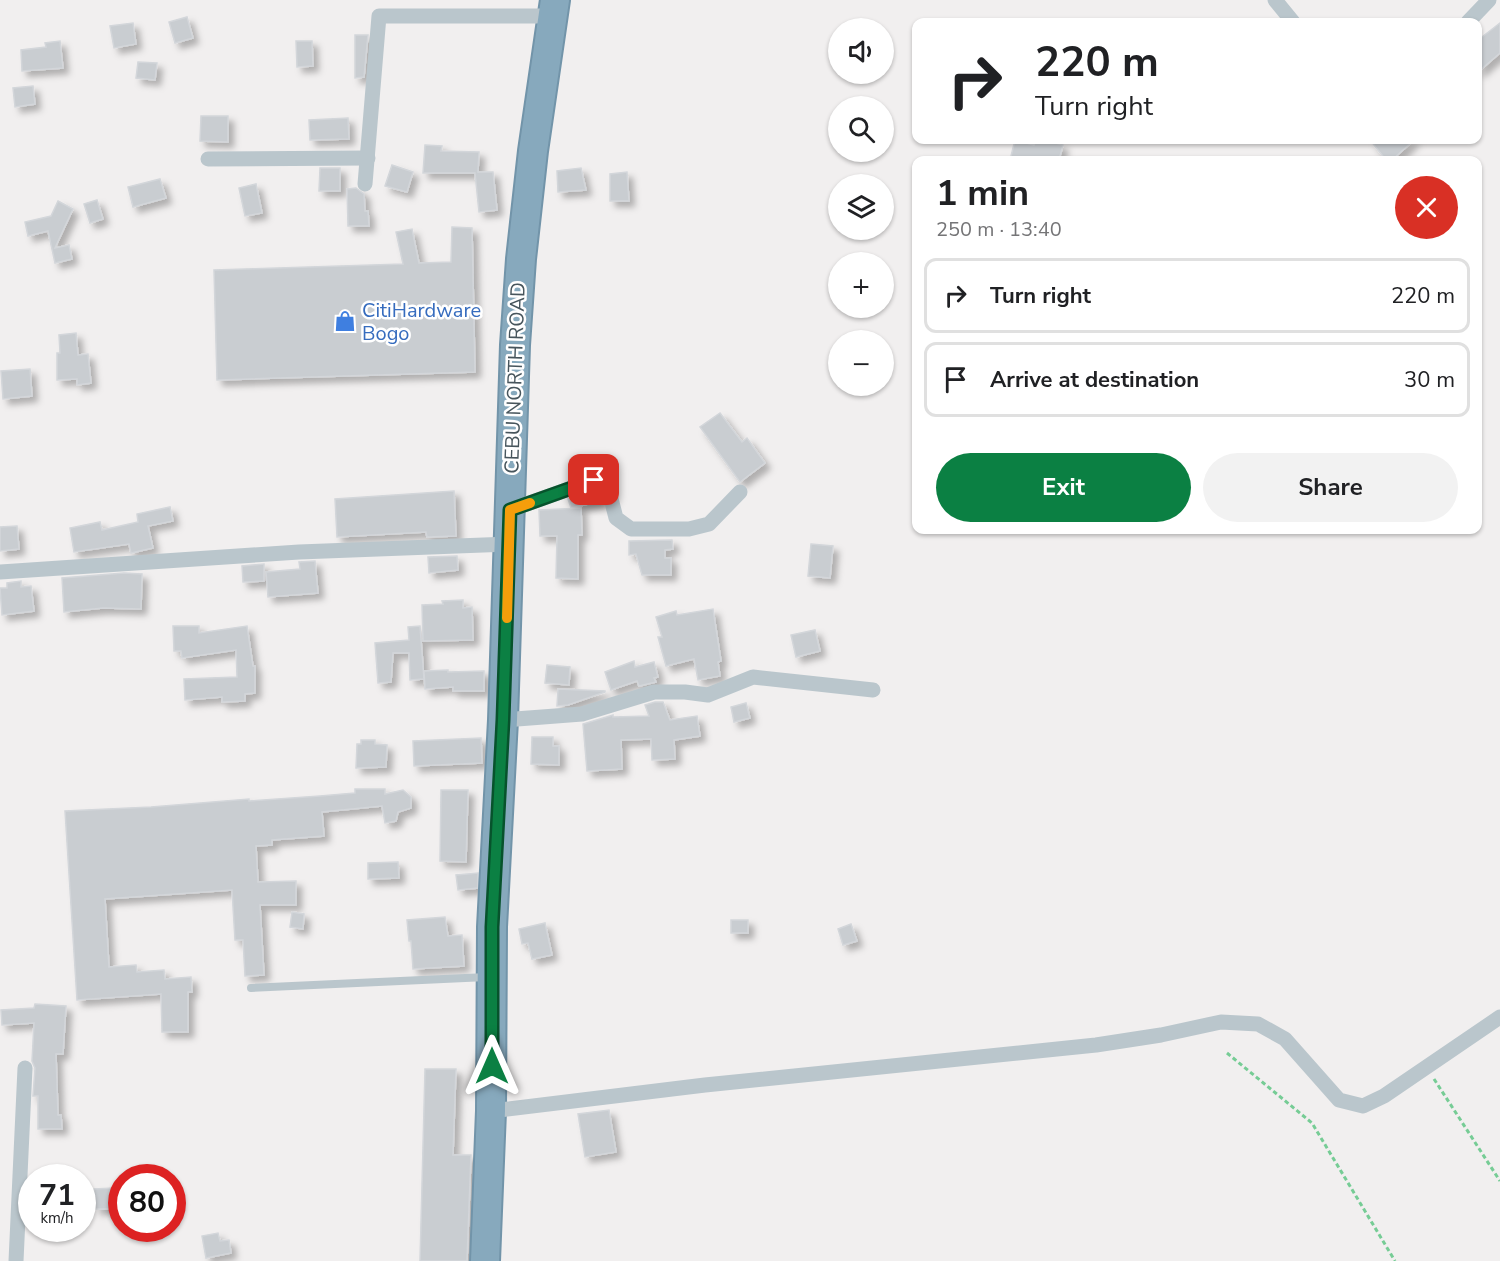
<!DOCTYPE html>
<html lang="en">
<head>
<meta charset="utf-8">
<style>
	:root { --surface:#fff; --page:#f2f2f2; --text:#202124; --muted:#757577; --line:#e0e0e0; --accent:#0b8043 }
	body { margin:0; font-family:"Nunito Sans",sans-serif; background:var(--page); color:var(--text); height:100vh; display:flex; flex-direction:column; font-size:22px; white-space:nowrap }
	* { box-sizing:border-box; margin:0 }
	p { font-size:20px; color:var(--muted) }
	.icon { flex:none; width:33px; height:33px; fill:none; stroke:currentColor; stroke-width:2; stroke-linecap:round; stroke-linejoin:round }
	.map { position:relative; flex:1; overflow:hidden }
	.panel { position:absolute; left:912px; top:156px; width:570px; height:378px; display:flex; flex-direction:column; background:var(--surface); border-radius:12px; box-shadow:0 2px 4px #0004 }
	.panel>* { flex:none }
	.guide { position:absolute; left:912px; top:18px; width:570px; height:126px; border-radius:12px; box-shadow:0 2px 4px #0004; background:#fff; color:var(--text); overflow:hidden }
	.fabs { position:absolute; left:828px; top:18px; display:grid; gap:12px }
	.fabs a { display:grid; place-items:center; width:66px; height:66px; border-radius:50%; background:var(--surface); box-shadow:0 2px 4px #0004; font-size:30px }
	.speed { position:absolute; left:18px; top:1164px; display:flex; gap:12px; font-size:30px; font-weight:700; text-align:center }
	.speed>* { display:grid; place-content:center; width:78px; height:78px; border-radius:50%; background:var(--surface); box-shadow:0 2px 4px #0004; line-height:1 }
	.speed small { font-size:15px; font-weight:400 }
	.speed .limit { border:9px solid #d22; background:#fff; color:#111 }
	.pin { position:absolute; display:grid; place-items:center; width:51px; height:51px; color:#fff; margin:-26px; border-radius:12px; box-shadow:0 3px 9px #0006 }
	.me { position:absolute; width:66px; margin:-33px; rotate:0deg; stroke-linejoin:round; filter:drop-shadow(0 0 4px #0008) }
	.turn { display:flex; align-items:center; gap:21px; height:126px; padding:0 24px; font-size:27px }
	.turn .icon { width:78px; height:78px; stroke-width:2.5 }
	.turn b { display:block; font-size:42px; line-height:51px }
	.round { display:grid; place-items:center; flex:none; width:63px; height:63px; border-radius:32px; background:var(--page) }
	.summary { display:flex; align-items:center; justify-content:space-between; height:102px; padding:0 24px }
	h1 { font-size:36px; font-weight:700; line-height:45px }
	.action { display:flex; gap:12px; margin-top:auto; padding:12px 24px }
	.action a { flex:1; height:69px; border-radius:36px; background:var(--accent); color:#fff; font-size:24px; font-weight:700; line-height:69px; text-align:center }
	.action a+a { background:var(--page); color:var(--text) }
	ul { padding:0; list-style:none }
	li { display:flex; align-items:center; gap:18px; height:75px; margin:0 12px 9px; padding:0 12px; border:3px solid var(--line); border-radius:12px }
	li div { flex:1 }
	li b { display:block; font-size:22px }
	li em { font-style:normal }
	.map>svg:first-child { display:block }
	.building { fill:#c9cdd1; stroke:#d3d6da; stroke-width:1.5; filter:url(#shadow) }
	.lines { fill:none; stroke-linecap:round; stroke-linejoin:round }
	.highway-casing { stroke:#7294a9; stroke-width:32 }
	.path { stroke:#76cc95; stroke-width:3; stroke-dasharray:4.5 3; stroke-linecap:butt }
	.lane { stroke:#bac6cc; stroke-width:8 }
	.street { stroke:#bac6cc; stroke-width:15 }
	.highway { stroke:#87a9bd; stroke-width:28 }
	.route-casing { stroke:#07532c; stroke-width:15 }
	.route { stroke:#0b8043; stroke-width:10 }
	.slow { stroke:#f59e0b; stroke-width:10 }
	.labels { text-anchor:middle; dominant-baseline:central; stroke-width:5; stroke-linejoin:round; paint-order:stroke }
	.shop-label { font-size:20px; fill:#366cbe; stroke:#fff; text-anchor:start }
	.street-label { font-size:20px; fill:#47555c; stroke:#fff }
</style>
</head>
<body>
<div class="map">
<svg width="1500" height="1261" viewBox="0 0 1500 1261">
	<defs>
		<filter id="shadow"><feDropShadow dx="5.5" dy="5.5" stdDeviation="3" flood-color="#0004"/></filter>
	</defs>
	<rect width="100%" height="100%" fill="#f1efef"/>
	<!-- building -->
	<g class="building">
		<path d="M187 17 193 38 175 43 169 22Z"/>
		<path d="M133 23 136 44 114 48 110 26Z"/>
		<path d="M1500 23V53L1478 72V40Z"/>
		<path d="M355 35H368L364 77 355 78Z"/>
		<path d="M60 41 63 68 22 71 21 50 46 47 45 43Z"/>
		<path d="M296 41H312L313 66 297 67Z"/>
		<path d="M138 62 157 63 155 80 136 78Z"/>
		<path d="M33 86 35 104 15 107 13 88Z"/>
		<path d="M201 116H228V142L200 141Z"/>
		<path d="M348 118 349 139 310 140 309 120Z"/>
		<path d="M1015 140 1034 145 1036 140H1044L1063 145 1059 160H1010Z"/>
		<path d="M1370 140H1414L1392 160H1386Z"/>
		<path d="M425 145 442 146 441 151 479 152 478 172H493L497 210 479 212 475 173H423Z"/>
		<path d="M392 165 413 172 407 192 385 186Z"/>
		<path d="M320 168H340V191H319Z"/>
		<path d="M581 168 586 190 558 192 557 171Z"/>
		<path d="M627 172 629 201H610V174Z"/>
		<path d="M160 179 166 198 133 207 128 187Z"/>
		<path d="M256 184 262 213 245 216 239 188Z"/>
		<path d="M356 188 364 194 365 211H368L369 226H348L347 189Z"/>
		<path d="M97 200 103 219 90 223 84 204Z"/>
		<path d="M58 201 73 209 55 248 69 245 72 259 55 263 48 231 28 236 25 222 51 216Z"/>
		<path d="M452 227 472 228 475 372 217 380 214 270 403 264 396 232 412 229 419 263 451 262Z"/>
		<path d="M76 333 78 355 88 354 91 383 77 385V379L57 380V353H60L59 335Z"/>
		<path d="M30 369 32 396 3 399 1 371Z"/>
		<path d="M720 413 742 442 747 438 765 463 740 482 700 427Z"/>
		<path d="M596 490 599 493 601 501 571 508 568 499Z"/>
		<path d="M454 491 456 536 427 537 426 532 337 537 335 499Z"/>
		<path d="M170 507 173 521 148 526 153 548 131 553 129 544 74 552 70 528 100 522 102 530 138 522 137 514Z"/>
		<path d="M581 508 582 535H578V579L556 578 557 536H540L539 510Z"/>
		<path d="M17 526 19 549 0 551V527Z"/>
		<path d="M672 540 673 549 665 550V558H671V575H642L636 554 629 555V541Z"/>
		<path d="M811 544 833 546 830 578 808 576Z"/>
		<path d="M457 556 458 570 429 573 428 557Z"/>
		<path d="M315 561 318 593 268 597 266 572 300 569 299 562Z"/>
		<path d="M264 564V581L243 582 242 566Z"/>
		<path d="M124 573 142 574 141 609 103 608 64 612 62 578Z"/>
		<path d="M21 581V587L31 586 34 611 2 615 0 588H7V583Z"/>
		<path d="M463 600V608L472 607 473 640 423 641 422 605 443 604 442 601Z"/>
		<path d="M713 609 721 661 718 662 720 676 698 680 694 659 666 666 658 637H662L656 617 676 611 677 615Z"/>
		<path d="M173 626H199V633L247 626 253 666H255V693L245 694V701L222 702V697L185 700 184 679 237 677 236 650 182 658 181 651H174Z"/>
		<path d="M420 626 424 679 410 680 409 653H393L391 682 378 683 375 643 409 640 408 627Z"/>
		<path d="M815 630 820 651 796 657 791 635Z"/>
		<path d="M634 661 635 667 654 662 658 677 654 678 656 682 639 686 637 681 611 690 605 672Z"/>
		<path d="M547 665 570 667 569 685 545 683Z"/>
		<path d="M448 670V672L484 671V691H453V687L425 689 424 671Z"/>
		<path d="M558 689 605 691V692L568 705 557 706Z"/>
		<path d="M655 702H663L670 720 697 716 700 736 674 740 675 759 652 760 651 739 621 740 622 769 587 771 583 724 613 715V717L649 716 645 705Z"/>
		<path d="M746 703 750 718 734 722 731 707Z"/>
		<path d="M532 737H553V746H559V765L531 764Z"/>
		<path d="M481 738 482 763 414 766 413 741Z"/>
		<path d="M361 740H375V744L387 745 386 767 356 768 357 744H361Z"/>
		<path d="M355 789H385V794L403 790 411 797V808L398 812 396 821 385 823 382 806 322 812 324 836 272 840V845L256 846 258 882 296 881V905H260L264 975 245 976 243 940H235L232 890 105 899 109 967 136 965 137 972 164 970 165 979 191 977 192 992H188V1032H162L161 994 77 1000 65 811 151 807 249 799V801L320 796 355 793Z"/>
		<path d="M441 790H468L466 862 440 861Z"/>
		<path d="M398 862 399 878 368 879V863Z"/>
		<path d="M478 873V888L458 890 456 875Z"/>
		<path d="M292 912 304 914 303 929 290 927Z"/>
		<path d="M445 917 448 936 462 935 464 966 413 969 411 941H409L407 920Z"/>
		<rect x="731" y="920" width="17" height="13"/>
		<path d="M545 923 552 955 532 959 528 943 522 944 519 929Z"/>
		<path d="M851 924 857 941 843 945 838 929Z"/>
		<path d="M35 1004 66 1006 63 1054H56L58 1115H61L62 1129H38V1096H33L35 1068 32 1061 34 1023 2 1025 1 1010 34 1008Z"/>
		<path d="M425 1069H456L453 1155H471L467 1261H420Z"/>
		<path d="M609 1110 616 1152 585 1157 578 1114Z"/>
		<path d="M113 1188V1193L117 1192 118 1209H95L94 1189Z"/>
		<path d="M218 1233 220 1241 229 1240 231 1253 206 1258 202 1236Z"/>
	</g>
	<g class="lines">
		<defs>
			<path id="highway" d="M485 1261 491 1111 492 927 503 720 515 345 521 259 533 151 555 0"/>
		</defs>
		<!-- highway casing -->
		<use href="#highway" class="highway-casing"/>
		<!-- path -->
		<g class="path">
			<path d="M1227 1053 1312 1123 1395 1261"/>
			<path d="M1434 1079 1500 1181"/>
		</g>
		<!-- lane -->
		<path class="lane" d="M251 988 487 977"/>
		<!-- street -->
		<g class="street">
			<path d="M1275 0 1293 22"/>
			<path d="M1468 22 1489 0"/>
			<path d="M208 159 368 158"/>
			<path d="M365 184 379 16H552"/>
			<path d="M510 510 594 480H599L608 487 616 518 631 529H689L709 524 740 492"/>
			<path d="M0 572 299 552 510 544"/>
			<path d="M503 720 582 714 654 692H685L708 695 753 677 873 690"/>
			<path d="M491 1111 705 1085 1096 1045 1161 1035 1221 1022 1258 1024 1285 1039 1339 1100 1363 1106 1384 1096 1500 1017"/>
			<path d="M16 1261 25 1068"/>
		</g>
		<!-- highway -->
		<use href="#highway" class="highway"/>
	</g>
	<g class="lines">
		<defs>
			<path id="route" d="M492 1066V927L503 720 510 510 594 480"/>
		</defs>
		<!-- route casing -->
		<use href="#route" class="route-casing"/>
		<!-- route -->
		<use href="#route" class="route"/>
		<!-- slow -->
		<path class="slow" d="M507 618 510 510 530 503"/>
	</g>
	<!-- icons -->
	<defs>
		<symbol id="shop-bare" viewBox="-9 -9 18 18"><path d="M-5-2.5h2.3a2.7 3.5 0 0 1 5.4 0H5L5.5 6h-11ZM-1.5-2.5h3a1.5 2.3 0 0 0-3 0Z" fill="#3f7fe0" stroke="#fff" stroke-width="2.5" paint-order="stroke"/></symbol>
	</defs>
	<g fill-rule="evenodd">
		<use href="#shop-bare" x="330" y="306" width="30" height="30"/>
	</g>
	<g class="labels">
		<!-- shop labels -->
		<g class="shop-label">
			<text x="362" y="310">CitiHardware<tspan x="362" dy="23">Bogo</tspan></text>
		</g>
		<!-- street labels -->
		<g class="street-label">
			<text transform="translate(515 378) rotate(-88)">CEBU NORTH ROAD</text>
		</g>
	</g>
</svg>
<div class="fabs">
<a><svg class="icon" aria-label="sound" viewBox="0 0 24 24"><path d="M4 9h4l5-4v14l-5-4H4zM17 9q2 3 0 6"/></svg></a>
<a><svg class="icon" aria-label="search" viewBox="0 0 24 24"><circle cx="10" cy="10" r="6"/><path d="M15 15l6 6"/></svg></a>
<a><svg class="icon" aria-label="layers" viewBox="0 0 24 24"><path d="M12 4l9 5-9 5-9-5zM3 14l9 5 9-5"/></svg></a>
<a>+</a>
<a>−</a>
</div>
<div class="speed"><div>71<small>km/h</small></div><div class="limit">80</div></div>
<div class="pin" style="left:594px;top:480px;background:#d93025"><svg class="icon" aria-label="arrive" viewBox="0 0 24 24"><path d="M6 21V4h12l-3 4 3 4H6"/></svg></div>
<svg class="me" style="left:492px;top:1066px" viewBox="-20 -20 40 40"><path d="M0-17L14 15 0 8-14 15z" fill="#0b8043" stroke="#fff" stroke-width="4"/></svg>
<div class="guide">
<div class="turn"><svg class="icon" aria-label="right" viewBox="0 0 24 24"><path d="M7 20v-9h11M14 6l5 5-5 5"/></svg><div><b>220 m</b>Turn right</div></div>
</div>
<section class="panel">
<div class="summary"><div><h1>1 min</h1><p>250 m · 13:40</p></div><a class="round" style="background:#d93025;color:#fff"><svg class="icon" aria-label="close" viewBox="0 0 24 24"><path d="M6 6l12 12M18 6L6 18"/></svg></a></div>
<ul>
<li><svg class="icon" aria-label="right" viewBox="0 0 24 24"><path d="M7 20v-9h11M14 6l5 5-5 5"/></svg><div><b>Turn right</b></div><em>220 m</em></li>
<li><svg class="icon" aria-label="arrive" viewBox="0 0 24 24"><path d="M6 21V4h12l-3 4 3 4H6"/></svg><div><b>Arrive at destination</b></div><em>30 m</em></li>
</ul>
<div class="action"><a>Exit</a><a>Share</a></div>
</section>
</div>
</body>
</html>
